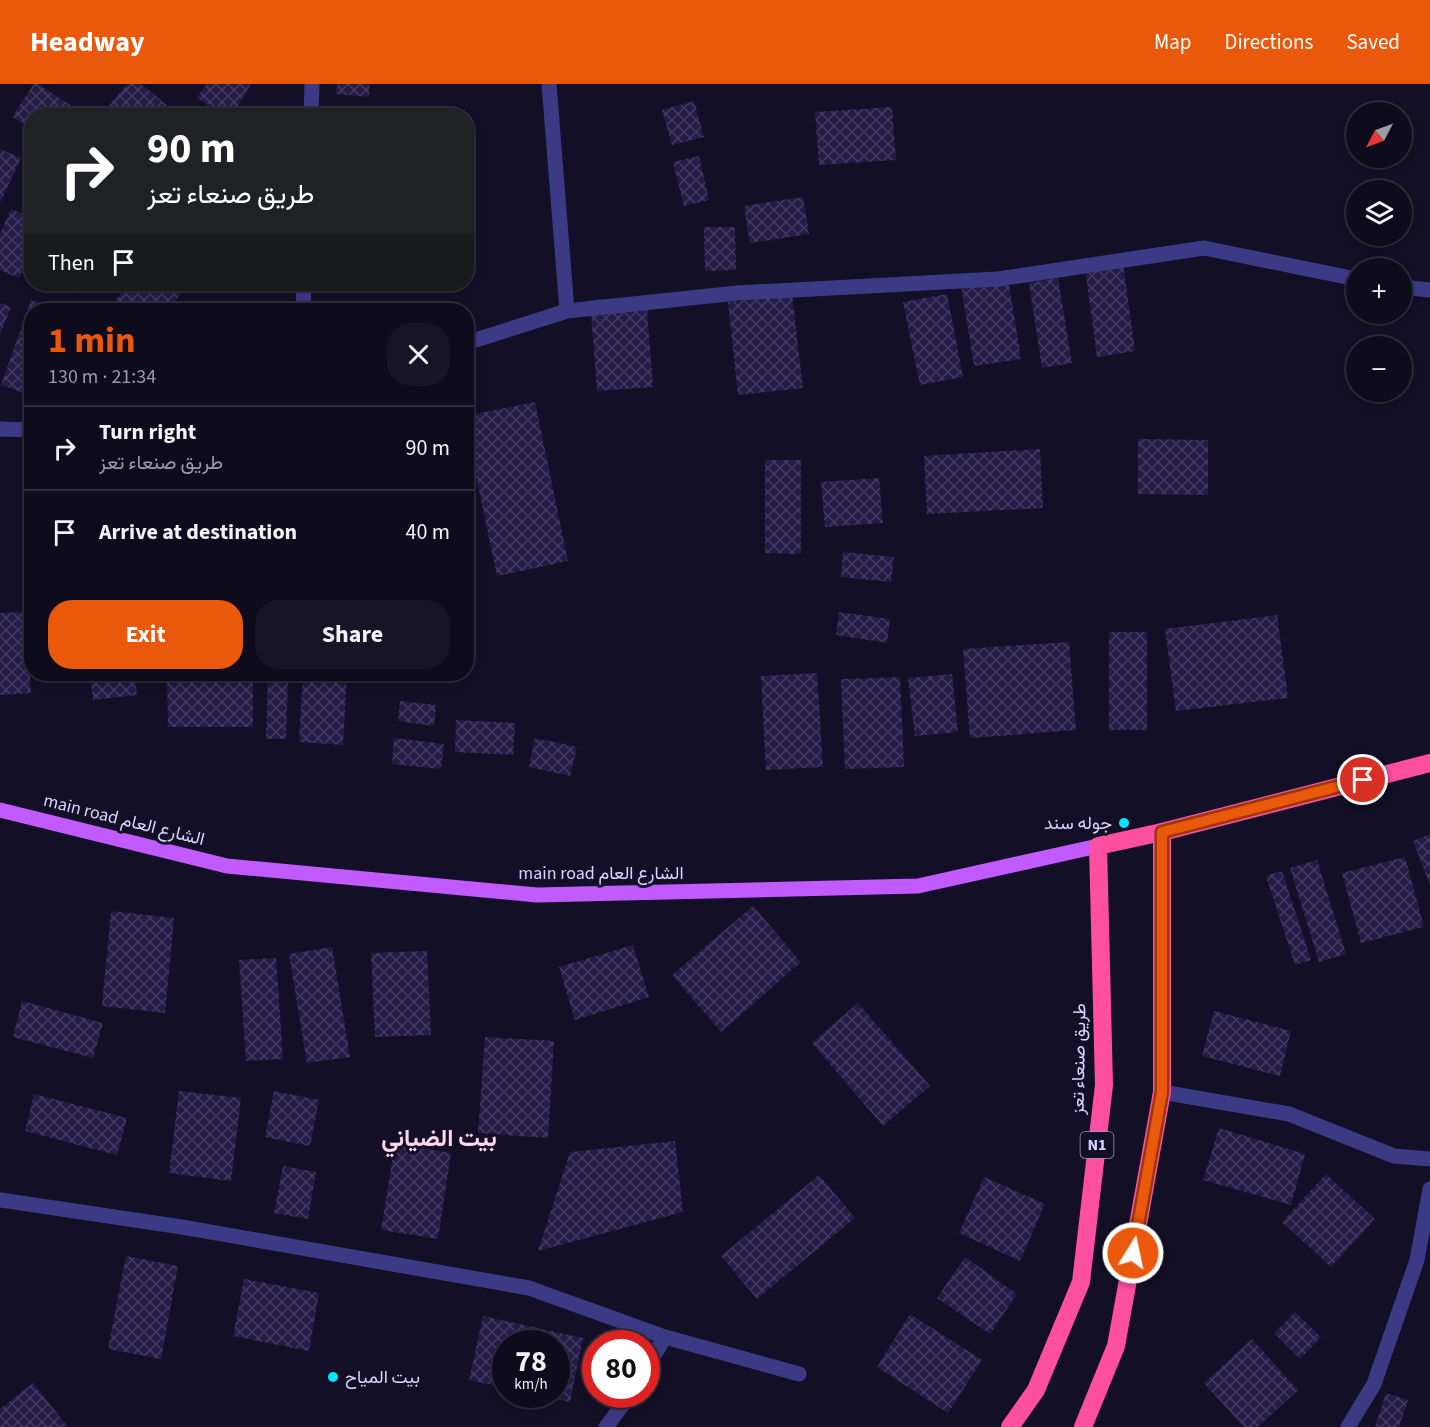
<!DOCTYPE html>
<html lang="en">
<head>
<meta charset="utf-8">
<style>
	:root { --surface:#0e0b1c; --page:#171425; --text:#f1f3f6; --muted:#9b9ba3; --line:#2e2b3b; --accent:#ea580c }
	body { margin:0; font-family:"Source Sans 3",Vazirmatn,sans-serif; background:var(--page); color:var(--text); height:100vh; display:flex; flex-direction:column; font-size:22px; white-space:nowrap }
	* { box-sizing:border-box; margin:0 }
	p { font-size:20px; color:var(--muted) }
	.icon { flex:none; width:33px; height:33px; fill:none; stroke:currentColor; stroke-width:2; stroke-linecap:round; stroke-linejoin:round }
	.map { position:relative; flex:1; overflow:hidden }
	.details { position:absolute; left:24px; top:219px; width:450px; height:378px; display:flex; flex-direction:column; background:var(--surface); border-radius:24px; box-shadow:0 3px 9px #0003,0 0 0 2px var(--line) }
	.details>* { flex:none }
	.banner { position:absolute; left:24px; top:24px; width:450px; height:183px; border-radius:24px; box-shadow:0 3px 9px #0003,0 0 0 2px var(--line); background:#202124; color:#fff; overflow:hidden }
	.needle { width:39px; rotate:229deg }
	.buttons { position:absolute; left:1346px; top:18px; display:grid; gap:12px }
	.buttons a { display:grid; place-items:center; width:66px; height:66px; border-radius:50%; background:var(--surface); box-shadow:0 3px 9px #0003,0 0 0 2px var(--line); font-size:30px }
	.speed { position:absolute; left:492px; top:1246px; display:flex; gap:12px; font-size:30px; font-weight:700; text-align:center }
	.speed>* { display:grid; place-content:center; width:78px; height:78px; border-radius:50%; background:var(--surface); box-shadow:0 3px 9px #0003,0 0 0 2px var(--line); line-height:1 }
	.speed small { font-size:15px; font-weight:400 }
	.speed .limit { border:9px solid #d22; background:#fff; color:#111 }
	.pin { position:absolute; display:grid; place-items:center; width:51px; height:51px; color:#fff; margin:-26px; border:3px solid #fff; border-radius:50%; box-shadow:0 2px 6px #0007 }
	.me { position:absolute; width:66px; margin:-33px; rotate:10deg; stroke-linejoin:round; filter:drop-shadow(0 0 4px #0008) }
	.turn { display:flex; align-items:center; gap:21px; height:126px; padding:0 24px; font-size:27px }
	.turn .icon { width:78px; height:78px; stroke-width:2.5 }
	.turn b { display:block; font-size:42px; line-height:51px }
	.then { display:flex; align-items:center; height:57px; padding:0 24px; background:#0003; gap:12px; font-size:22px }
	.round { display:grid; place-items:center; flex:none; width:63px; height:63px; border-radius:24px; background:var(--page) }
	.head { display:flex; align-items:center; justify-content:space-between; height:102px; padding:0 24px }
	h1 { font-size:36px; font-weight:700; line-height:45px; color:var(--accent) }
	.button { display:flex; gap:12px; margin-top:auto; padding:12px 24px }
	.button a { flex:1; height:69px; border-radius:24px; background:var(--accent); color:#fff; font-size:24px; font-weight:700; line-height:69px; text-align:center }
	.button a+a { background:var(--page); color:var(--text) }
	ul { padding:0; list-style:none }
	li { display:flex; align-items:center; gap:18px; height:84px; padding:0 24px; border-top:2px solid var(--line) }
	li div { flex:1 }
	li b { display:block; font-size:22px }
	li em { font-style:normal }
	header { display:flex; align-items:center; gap:36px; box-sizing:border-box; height:84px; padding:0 30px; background:var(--accent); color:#fff }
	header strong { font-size:28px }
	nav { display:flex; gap:33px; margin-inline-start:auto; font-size:21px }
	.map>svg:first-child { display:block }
	.building { fill:url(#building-cross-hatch) }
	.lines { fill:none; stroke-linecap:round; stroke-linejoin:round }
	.minor { stroke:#3d3a85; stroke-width:15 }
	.major { stroke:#c25bff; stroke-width:15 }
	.highway { stroke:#ff4fa3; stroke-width:18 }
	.route-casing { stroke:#983908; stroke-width:15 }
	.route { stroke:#ea580c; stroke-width:10 }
	.poi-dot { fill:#00e5ff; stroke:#130f26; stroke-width:2 }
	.labels { text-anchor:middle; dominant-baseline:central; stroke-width:6; stroke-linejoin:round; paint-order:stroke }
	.shield { fill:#130f26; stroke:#9e99be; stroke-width:1.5 }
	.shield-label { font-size:16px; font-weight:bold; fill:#d9d4ff }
	.street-label { font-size:18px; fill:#d9d4ff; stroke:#130f26 }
	.poi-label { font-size:18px; fill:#d9d4ff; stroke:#130f26; text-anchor:end }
	.district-label { font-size:24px; font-weight:bold; fill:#ffd6f0; stroke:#130f26 }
</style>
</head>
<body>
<header>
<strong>Headway</strong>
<nav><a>Map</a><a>Directions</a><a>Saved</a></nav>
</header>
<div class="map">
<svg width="1430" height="1343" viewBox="0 0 1430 1343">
	<defs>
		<pattern id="building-cross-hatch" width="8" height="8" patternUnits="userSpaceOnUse" patternTransform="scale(1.5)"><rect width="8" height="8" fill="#241b47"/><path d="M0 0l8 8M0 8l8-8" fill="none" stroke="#433b63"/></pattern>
	</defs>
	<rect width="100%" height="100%" fill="#130f26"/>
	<!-- building -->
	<g class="building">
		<path d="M34 0H38L87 32H32V45L12 33Z"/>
		<path d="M127 0H141L169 23 162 32H104L102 30Z"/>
		<path d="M206 0H251L232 32H225L197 14Z"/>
		<path d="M337 0H370L369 13 336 10Z"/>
		<path d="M694 17 704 53 672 61 662 26Z"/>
		<path d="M892 23 896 76 819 81 815 28Z"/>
		<path d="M0 65 21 74 0 119Z"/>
		<path d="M699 72 709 116 684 122 673 78Z"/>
		<path d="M803 113 809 150 750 159 744 122Z"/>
		<path d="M11 125 32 134V166L19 194 0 186V150Z"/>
		<path d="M704 143H735L736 186 705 187Z"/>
		<path d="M1123 179 1135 267 1097 273 1085 184Z"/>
		<path d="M1008 194 1021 275 974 282 961 201Z"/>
		<path d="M1058 194 1072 279 1042 284 1029 199Z"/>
		<path d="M55 200H80L75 210Z"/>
		<path d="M127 200H178L184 204 170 226H109Z"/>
		<path d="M947 210 963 293 920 301 903 218Z"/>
		<path d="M792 211 803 304 738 311 728 218Z"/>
		<path d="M646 213 653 303 597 307 590 216Z"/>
		<path d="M31 216 59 226H32V312L1 301Z"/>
		<path d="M0 219 11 223 0 251Z"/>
		<path d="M535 318 568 477 497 492 466 344V332Z"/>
		<path d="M1138 355 1208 356V411L1138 410Z"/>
		<path d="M1040 365 1043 424 927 430 924 372Z"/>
		<path d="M765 376H801V470L765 469Z"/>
		<path d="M879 394 883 439 825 443 821 398Z"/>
		<path d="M843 468 894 473 891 498 841 493Z"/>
		<path d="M26 528 31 609 0 611V529Z"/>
		<path d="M839 528 890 535 887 559 836 551Z"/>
		<path d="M1277 531 1288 614 1176 627 1165 545Z"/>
		<rect x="1109" y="548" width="38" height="98"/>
		<path d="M1069 558 1076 646 970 654 963 565Z"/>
		<path d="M817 589 823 683 766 686 761 592Z"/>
		<path d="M40 590H75V593L41 595Z"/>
		<path d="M90 590H134L137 611 93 616Z"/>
		<path d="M167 590H253V643H168Z"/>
		<path d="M268 590H288L286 655H266Z"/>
		<path d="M303 590H347L343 661 299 658Z"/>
		<path d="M952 590 958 648 915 652 908 594Z"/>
		<path d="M900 593 904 683 845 685 841 595Z"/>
		<path d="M400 617 436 621 434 642 398 637Z"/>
		<path d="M456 636 515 639 513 671 455 668Z"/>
		<path d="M394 654 444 660 441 685 392 680Z"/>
		<path d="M535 654 577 663 570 692 529 683Z"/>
		<path d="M1430 750V801L1413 757Z"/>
		<path d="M1405 773 1424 843 1361 859 1342 789Z"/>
		<path d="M1317 776 1346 870 1319 878 1290 784Z"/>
		<path d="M1282 787 1311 876 1295 881 1266 792Z"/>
		<path d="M753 822 801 878 721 948 672 891Z"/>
		<path d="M111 827 174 834 165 929 102 922Z"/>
		<path d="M633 861 649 913 575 936 559 883Z"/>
		<path d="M332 863 350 973 307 979 289 870Z"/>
		<path d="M427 867 431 951 375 953 371 869Z"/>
		<path d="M276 874 283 975 246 977 239 876Z"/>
		<path d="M22 917 103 939 93 974 13 953Z"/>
		<path d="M858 919 930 1002 883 1042 812 959Z"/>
		<path d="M1214 927 1291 947 1280 992 1202 972Z"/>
		<path d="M485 953 554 957 548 1054 478 1049Z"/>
		<path d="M179 1007 241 1014 231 1097 169 1089Z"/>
		<path d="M274 1007 319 1016 310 1062 265 1053Z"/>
		<path d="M34 1010 127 1034 117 1071 25 1047Z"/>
		<path d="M1219 1044 1305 1070 1291 1121 1203 1096Z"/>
		<path d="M675 1057 683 1128 538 1167 570 1068Z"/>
		<path d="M395 1060 451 1069 438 1155 381 1146Z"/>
		<path d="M283 1082 316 1088 308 1135 274 1129Z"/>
		<path d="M1326 1090 1375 1135 1331 1183 1282 1138Z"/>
		<path d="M819 1091 855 1134 757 1215 721 1172Z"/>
		<path d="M984 1093 1045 1120 1020 1177 959 1149Z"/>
		<path d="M126 1172 178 1182 161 1275 108 1265Z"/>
		<path d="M965 1173 1017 1210 990 1250 937 1214Z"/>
		<path d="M244 1195 319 1209 309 1267 233 1252Z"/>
		<path d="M1295 1228 1321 1253 1300 1275 1274 1249Z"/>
		<path d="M910 1230 982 1276 948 1329 877 1283Z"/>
		<path d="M483 1232 583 1254 570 1318 543 1312 556 1311V1260H506V1304L469 1296Z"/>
		<path d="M1252 1255 1298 1306 1258 1343H1244L1204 1299Z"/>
		<path d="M33 1299 68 1343H0V1325Z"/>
		<path d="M1386 1309 1408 1316 1399 1343H1375Z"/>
	</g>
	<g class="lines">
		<!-- minor -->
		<g class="minor">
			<path d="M549 0 567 227"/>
			<path d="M311 32 312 0"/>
			<path d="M1401 203 1430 206"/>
			<path d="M303 226 304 200"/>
			<path d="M466 259 567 227 737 209 998 195 1204 164 1356 195"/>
			<path d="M0 345 32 346"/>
			<path d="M1162 1008 1289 1030 1394 1072 1430 1075"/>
			<path d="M0 1116 182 1143 529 1204 665 1253 799 1290"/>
			<path d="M646 1284 665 1253"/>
			<path d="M606 1343 630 1311"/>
			<path d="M1348 1343 1374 1300 1417 1176 1430 1105"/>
		</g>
		<!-- major -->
		<path class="major" d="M0 726 227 782 537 811 918 802 1098 762"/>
		<!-- highway -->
		<g class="highway">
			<path d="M1010 1343 1036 1306 1081 1198 1104 1001 1098 762 1162 748 1430 679"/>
			<path d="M1083 1343 1116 1262 1162 1008V748"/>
		</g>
	</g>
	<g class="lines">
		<defs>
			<path id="route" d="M1133 1169 1162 1008V748L1363 696"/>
		</defs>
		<!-- route casing -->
		<use href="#route" class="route-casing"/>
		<!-- route -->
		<use href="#route" class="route"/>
	</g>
	<!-- markers -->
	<g class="poi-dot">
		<circle cx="1124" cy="739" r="6"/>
		<circle cx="333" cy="1293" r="6"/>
	</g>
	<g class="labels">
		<!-- shield labels -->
		<rect class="shield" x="1080.5" y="1048" width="33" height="26" rx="4.5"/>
		<g class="shield-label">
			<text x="1097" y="1061">N1</text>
		</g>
		<!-- street labels -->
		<g class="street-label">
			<text transform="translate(124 736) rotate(14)">main road الشارع العام</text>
			<text x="601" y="789">main road الشارع العام</text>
			<text transform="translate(1079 975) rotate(-89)">طريق صنعاء تعز</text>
		</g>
		<!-- poi labels -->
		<g class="poi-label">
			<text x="1112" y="739">جوله سند</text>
			<text x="345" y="1293" text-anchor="start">بيت المياح</text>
		</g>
		<!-- district labels -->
		<g class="district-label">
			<text x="439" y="1054">بيت الضياني</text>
		</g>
	</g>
</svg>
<div class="buttons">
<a><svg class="needle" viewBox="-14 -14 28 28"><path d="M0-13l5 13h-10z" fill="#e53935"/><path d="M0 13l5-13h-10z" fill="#9b9ba3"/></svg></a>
<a><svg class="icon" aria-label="layers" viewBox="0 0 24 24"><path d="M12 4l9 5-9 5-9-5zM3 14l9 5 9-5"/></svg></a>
<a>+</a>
<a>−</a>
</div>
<div class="speed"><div>78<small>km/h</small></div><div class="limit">80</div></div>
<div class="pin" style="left:1363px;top:696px;background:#d93025"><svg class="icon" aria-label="arrive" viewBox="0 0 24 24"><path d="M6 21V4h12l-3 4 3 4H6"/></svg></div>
<svg class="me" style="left:1133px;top:1169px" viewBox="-20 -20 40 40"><circle r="17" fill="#ea580c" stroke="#fff" stroke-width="3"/><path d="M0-11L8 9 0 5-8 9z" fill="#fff"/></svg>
<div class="banner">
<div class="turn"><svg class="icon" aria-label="right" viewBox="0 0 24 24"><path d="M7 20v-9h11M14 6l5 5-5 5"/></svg><div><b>90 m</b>طريق صنعاء تعز</div></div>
<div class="then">Then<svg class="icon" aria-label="arrive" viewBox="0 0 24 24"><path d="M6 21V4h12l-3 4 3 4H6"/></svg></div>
</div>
<section class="details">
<div class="head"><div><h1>1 min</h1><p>130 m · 21:34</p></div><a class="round"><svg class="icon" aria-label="close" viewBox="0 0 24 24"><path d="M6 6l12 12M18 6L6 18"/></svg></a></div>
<ul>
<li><svg class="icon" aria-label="right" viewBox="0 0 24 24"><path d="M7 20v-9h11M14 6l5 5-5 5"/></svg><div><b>Turn right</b><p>طريق صنعاء تعز</p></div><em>90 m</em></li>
<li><svg class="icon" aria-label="arrive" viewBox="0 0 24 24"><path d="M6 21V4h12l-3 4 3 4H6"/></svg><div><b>Arrive at destination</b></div><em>40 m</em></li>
</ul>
<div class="button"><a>Exit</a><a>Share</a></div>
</section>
</div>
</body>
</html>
